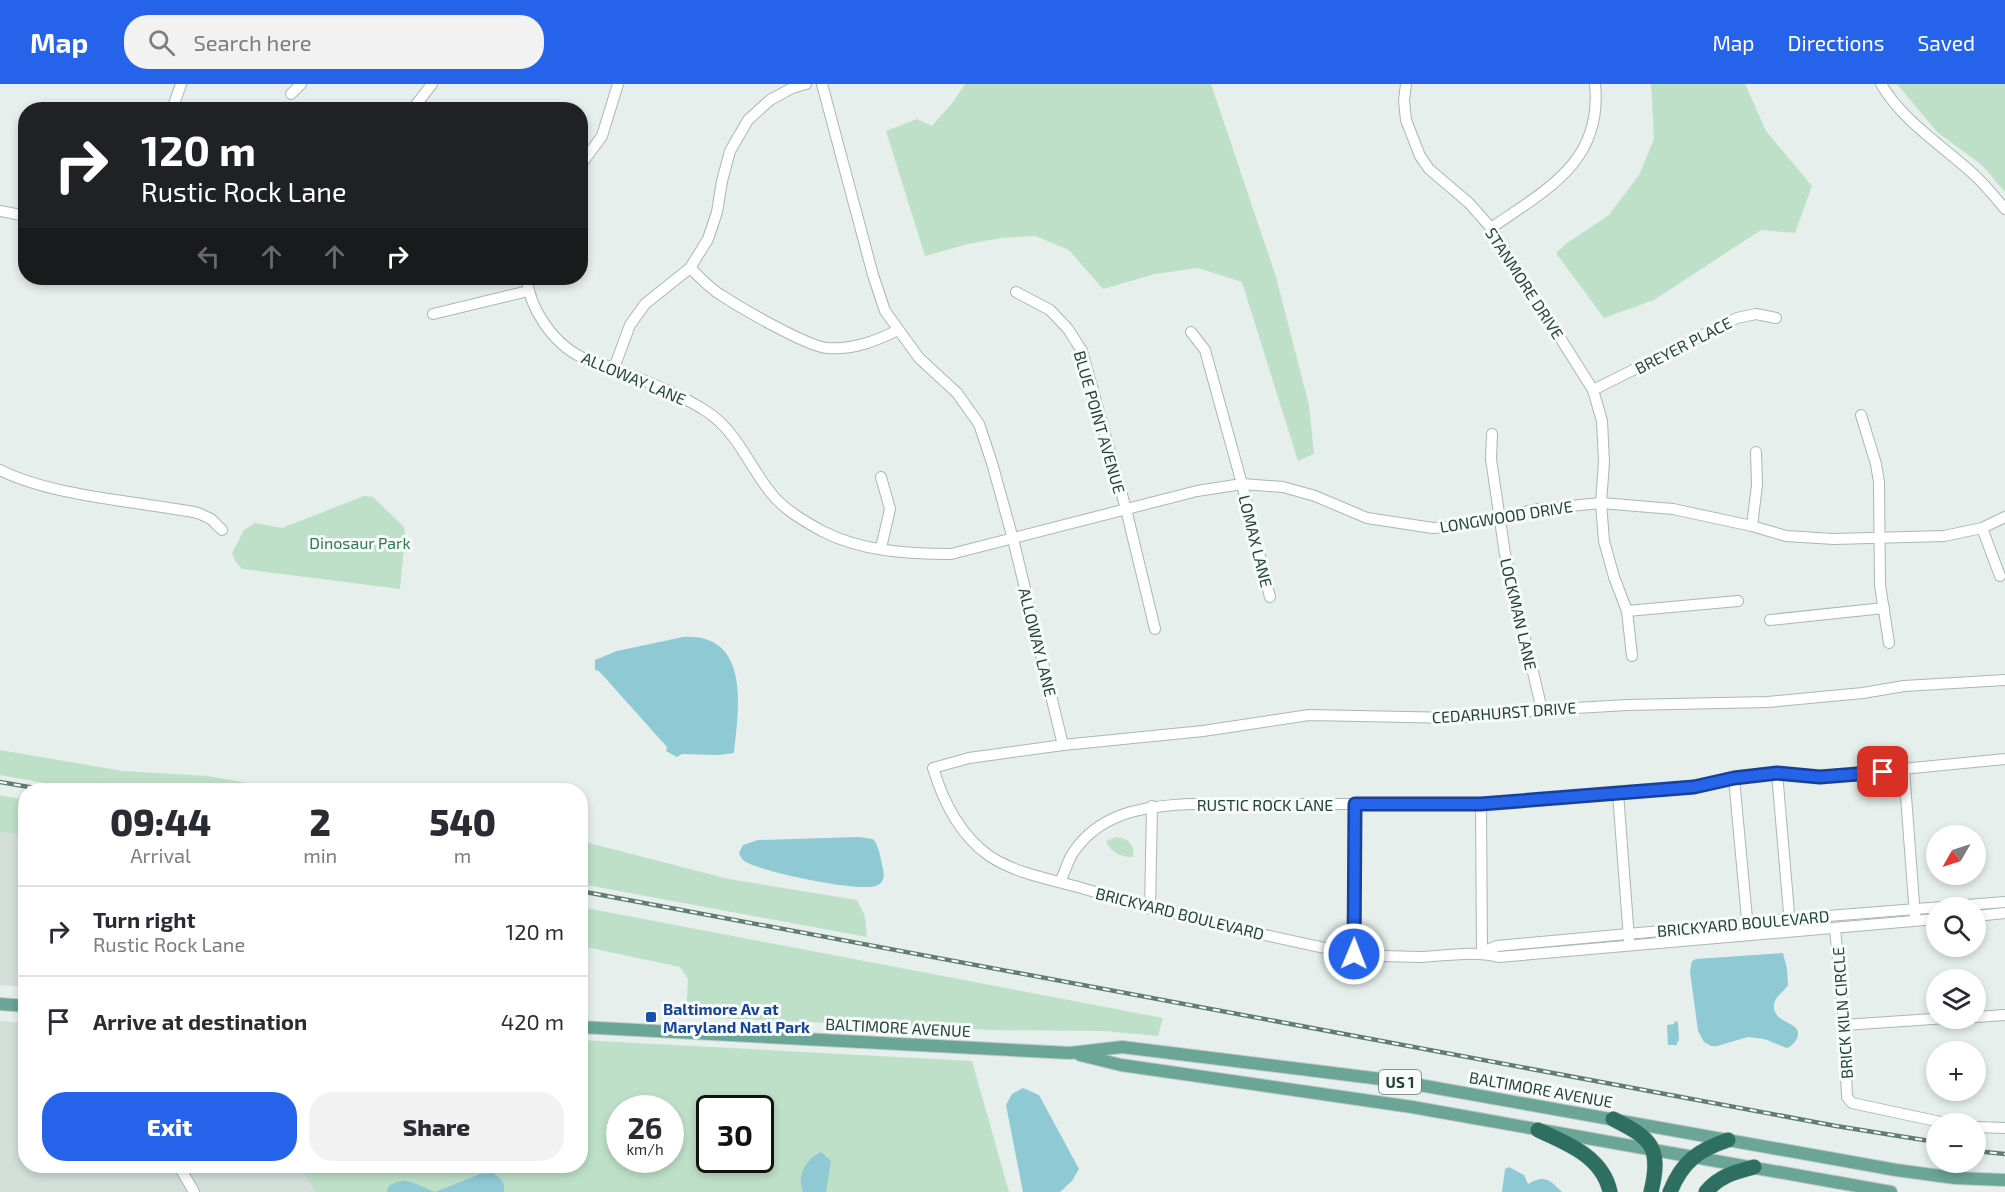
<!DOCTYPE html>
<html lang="en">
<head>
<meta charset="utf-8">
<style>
	:root { --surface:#fff; --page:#f2f2f3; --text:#2b2b33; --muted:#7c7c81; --line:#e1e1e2; --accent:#2563eb }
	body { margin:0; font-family:"Exo 2",sans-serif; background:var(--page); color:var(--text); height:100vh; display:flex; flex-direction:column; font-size:22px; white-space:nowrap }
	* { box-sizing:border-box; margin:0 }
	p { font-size:20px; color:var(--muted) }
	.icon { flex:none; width:33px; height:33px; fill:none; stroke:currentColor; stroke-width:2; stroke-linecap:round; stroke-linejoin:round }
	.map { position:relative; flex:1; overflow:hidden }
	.panel { position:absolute; left:18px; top:699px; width:570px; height:390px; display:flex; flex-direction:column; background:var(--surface); border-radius:24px; box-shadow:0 3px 9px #0003 }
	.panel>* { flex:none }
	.guide { position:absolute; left:18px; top:18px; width:570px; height:183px; border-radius:24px; box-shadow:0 3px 9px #0003; background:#202124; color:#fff; overflow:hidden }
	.needle { width:39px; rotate:231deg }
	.controls { position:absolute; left:1926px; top:741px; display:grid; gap:12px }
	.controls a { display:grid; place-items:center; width:60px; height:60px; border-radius:50%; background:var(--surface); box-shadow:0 3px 9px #0003; font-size:30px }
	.speed { position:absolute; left:606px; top:1011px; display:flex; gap:12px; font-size:30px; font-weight:700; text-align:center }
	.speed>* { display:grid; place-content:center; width:78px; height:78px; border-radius:50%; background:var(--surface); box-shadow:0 3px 9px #0003; line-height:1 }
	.speed small { font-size:15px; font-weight:400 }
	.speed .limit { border:3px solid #111; border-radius:9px; background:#fff; color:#111 }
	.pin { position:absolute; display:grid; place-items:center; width:51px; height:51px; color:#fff; margin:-26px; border-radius:12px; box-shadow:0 3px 9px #0006 }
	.me { position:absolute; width:66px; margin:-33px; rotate:1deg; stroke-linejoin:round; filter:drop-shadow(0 0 4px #0008) }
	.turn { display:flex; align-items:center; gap:21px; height:126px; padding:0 24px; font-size:27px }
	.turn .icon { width:78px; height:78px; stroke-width:2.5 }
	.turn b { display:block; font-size:42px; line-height:51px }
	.lanes { display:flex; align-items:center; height:57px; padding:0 24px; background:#0003; justify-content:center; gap:30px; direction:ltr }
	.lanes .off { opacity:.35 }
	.eta { display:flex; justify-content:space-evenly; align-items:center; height:102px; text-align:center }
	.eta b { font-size:36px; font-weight:800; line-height:42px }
	.primary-button { display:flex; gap:12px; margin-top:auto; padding:12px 24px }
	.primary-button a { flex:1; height:69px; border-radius:24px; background:var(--accent); color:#fff; font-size:24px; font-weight:800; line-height:69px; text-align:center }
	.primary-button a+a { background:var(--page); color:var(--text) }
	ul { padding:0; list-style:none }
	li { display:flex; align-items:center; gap:18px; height:90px; padding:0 24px; border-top:2px solid var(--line) }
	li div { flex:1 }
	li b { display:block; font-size:22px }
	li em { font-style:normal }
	header { display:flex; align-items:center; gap:36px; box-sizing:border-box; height:84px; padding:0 30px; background:var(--accent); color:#fff }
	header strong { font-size:28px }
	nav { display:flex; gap:33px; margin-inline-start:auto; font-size:21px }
	.search { width:420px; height:54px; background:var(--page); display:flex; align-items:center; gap:15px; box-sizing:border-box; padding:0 21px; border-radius:24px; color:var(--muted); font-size:22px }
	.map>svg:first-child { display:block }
	.built { fill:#d4dfda }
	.green { fill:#bfe0c8; fill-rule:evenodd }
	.water { fill:#8ec9d4 }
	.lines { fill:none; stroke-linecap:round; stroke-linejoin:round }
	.minor-casing { stroke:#a8b8b2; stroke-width:12 }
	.major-casing { stroke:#c2cac8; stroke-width:14 }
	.highway-casing { stroke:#c2cac8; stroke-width:16 }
	.minor { stroke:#fff; stroke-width:10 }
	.major { stroke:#6aa596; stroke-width:12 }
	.highway { stroke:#2f6f62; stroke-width:15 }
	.rail-casing { stroke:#5f7d75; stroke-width:4.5 }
	.rail { stroke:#f7fbf9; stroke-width:2; stroke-dasharray:7; stroke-linecap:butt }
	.route-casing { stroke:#184099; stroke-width:15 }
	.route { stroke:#2563eb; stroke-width:10 }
	.transit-dot { fill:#1a4fb4; stroke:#f7fbf9; stroke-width:2 }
	.labels { text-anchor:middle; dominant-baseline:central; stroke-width:6; stroke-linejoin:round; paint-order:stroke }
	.shield { fill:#f7fbf9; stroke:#637a73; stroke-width:1.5 }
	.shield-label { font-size:15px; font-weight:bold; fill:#24423a }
	.street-label { font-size:16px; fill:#24423a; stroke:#f7fbf9 }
	.park-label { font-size:16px; fill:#2d7a4b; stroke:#f7fbf9 }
	.transit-label { font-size:16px; font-weight:bold; fill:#164399; stroke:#f7fbf9; text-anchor:start }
</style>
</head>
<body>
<header>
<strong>Map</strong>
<div class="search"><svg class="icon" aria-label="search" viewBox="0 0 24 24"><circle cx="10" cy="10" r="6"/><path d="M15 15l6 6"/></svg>Search here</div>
<nav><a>Map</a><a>Directions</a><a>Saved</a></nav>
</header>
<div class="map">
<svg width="2005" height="1108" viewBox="0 0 2005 1108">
	<rect width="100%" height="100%" fill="#e6efeb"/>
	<!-- built -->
	<g class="built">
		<path d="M0 748 25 751V903L0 901Z"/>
		<path d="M0 937 25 939 26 1082H299L315 1108H0Z"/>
	</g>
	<!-- green -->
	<g class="green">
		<path d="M965 0H1211L1276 193 1309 321 1314 370 1298 377 1242 198 1198 184 1155 190 1103 205 1069 166 1035 152 1001 154 968 160 925 172 886 47 917 35 932 42 953 18Z"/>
		<path d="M1651 0H1745L1766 47 1812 102 1795 149 1761 146 1654 216 1604 234 1556 169 1567 159 1609 131 1639 91 1654 55Z"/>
		<path d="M1897 0H2005V108L1982 81 1937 48Z"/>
		<path d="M364 412 373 413 404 443 405 453 400 505 242 485 235 477 232 469 244 446 255 439 282 444Z"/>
		<path d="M0 666 123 687 208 692 288 706H84L0 691Z"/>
		<path d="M0 711 25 716V751L0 748Z"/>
		<path d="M1116 753C1128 754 1135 761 1133 773 1121 773 1111 769 1106 757Z"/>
		<path d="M581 757 729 795 857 816 865 832 867 853 581 800Z"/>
		<path d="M581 823 1163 934 1158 952 1104 947 996 946 686 933 688 895 680 883 581 862Z"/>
		<path d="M581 956 972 977 1009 1108H315L299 1082H580ZM620 1024H670V1076H620ZM710 1024H760V1076H710Z"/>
	</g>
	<!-- water -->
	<g class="water">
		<path d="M683 553C751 549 739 625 734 669L719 671 682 670 677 673 666 667 667 663 599 587 595 586V576L617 567Z"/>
		<path d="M858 753 873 755C879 762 880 771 882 781 884 788 886 796 878 801 864 810 765 788 748 779 743 777 741 774 739 769L743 761 758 756Z"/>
		<path d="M1783 869 1787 885 1788 901C1784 908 1775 912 1774 921 1773 933 1784 936 1792 941 1804 948 1796 960 1787 964L1764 955 1748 953 1717 962H1711L1704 958 1698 947 1690 887 1692 877 1696 875Z"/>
		<path d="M1675 937 1678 938 1679 957 1677 958V961H1668L1667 941 1674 940Z"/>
		<path d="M1023 1004 1039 1011 1079 1085 1072 1097 1060 1108H1023L1006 1021 1012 1010Z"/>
		<path d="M821 1068 831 1077 826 1108H803C796 1091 806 1075 821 1068Z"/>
		<path d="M1509 1083 1524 1091 1528 1100C1544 1090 1550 1096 1562 1108H1502L1505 1085Z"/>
		<path d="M493 1089C500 1094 506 1098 504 1108H387L388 1103C405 1090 416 1101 435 1108L480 1090Z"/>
	</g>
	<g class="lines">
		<defs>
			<g id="minor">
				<path d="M822 0 873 191 885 227 919 274 957 309 979 340 992 379 1013 455 1063 661"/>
				<path d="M1406 0 1404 17 1406 36 1420 72 1429 85 1469 119 1491 144 1593 306 1602 337 1604 378 1601 419 1604 457 1614 493 1627 527 1632 572"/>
				<path d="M1881 0C1902 36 1940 60 1970 87 1983 98 1994 112 2005 125"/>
				<path d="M291 10 301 0"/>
				<path d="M172 26 181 0"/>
				<path d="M412 26 432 0"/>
				<path d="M580 82 602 52 618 0"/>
				<path d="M0 127 26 132"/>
				<path d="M1491 144C1546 106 1603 78 1595 0"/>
				<path d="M690 184C700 193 709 204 721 211 741 224 806 262 827 264 853 266 876 257 898 246"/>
				<path d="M527 194C529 224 553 259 581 273 592 278 604 280 615 285 646 297 678 309 706 327 737 347 749 382 771 409 783 425 804 437 822 447 860 467 908 470 951 470L1197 407 1242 400 1283 403 1315 412 1367 434 1433 444 1458 442 1538 425 1601 419 1673 425 1752 442 1786 452 1834 455 1944 452 1982 444 2005 433"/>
				<path d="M1016 208 1050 226 1068 245 1082 267 1126 425 1155 545"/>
				<path d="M433 230 528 207"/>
				<path d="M1191 248 1205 266 1242 400 1270 513"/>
				<path d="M614 284 630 241 645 220 690 184 708 155 717 128 722 97 730 67 748 36 770 16 792 4 806 0"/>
				<path d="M1593 306 1737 234 1756 230 1776 234"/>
				<path d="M1861 331 1876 380 1879 398 1880 501 1889 559"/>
				<path d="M1492 350 1491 375 1505 470 1542 626"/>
				<path d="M0 386C54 413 137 417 198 429L211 435 222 446"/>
				<path d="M1752 442 1757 401 1756 368"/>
				<path d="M1982 444 2000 492"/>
				<path d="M881 464 890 425 881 393"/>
				<path d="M1627 527 1738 517"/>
				<path d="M1770 536 1884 524"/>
				<path d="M1904 686 1915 832"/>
				<path d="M1777 689 1790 841"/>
				<path d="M1734 694 1748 846"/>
				<path d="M1618 709 1629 855"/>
				<path d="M1481 720 1482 868"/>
				<path d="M1060 798C1064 790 1067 780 1071 772 1098 728 1145 722 1191 720H1481L1694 703 1734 694 1777 689 1820 693 2005 675"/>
				<path d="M1150 825 1152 722"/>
				<path d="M1976 832 2005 829"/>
				<path d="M1936 835 1499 873C1473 866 1447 872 1420 873 1398 873 1376 872 1354 870 1261 851 1169 830 1078 803 1049 795 1014 789 988 771 959 750 943 717 933 684L969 674 1063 661 1203 647 1309 631 1455 634 1542 626 1627 621 1768 618 1863 609 1904 602 2005 596"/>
				<path d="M1835 844 1844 941 1847 1013 1852 1019 1950 1040"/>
				<path d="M1482 868 1497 862 1790 835 2005 818"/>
				<path d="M1354 870 1355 720"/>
				<path d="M1976 933 2005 931"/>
				<path d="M1844 941 1947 934"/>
				<path d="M1976 1043 2005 1044"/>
				<path d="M179 1082 194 1108"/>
			</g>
			<g id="major">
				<path d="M0 920 26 922"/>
				<path d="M580 943 1070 969 1122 963 1397 997 1896 1086 1955 1094 2005 1096"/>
				<path d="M1080 971 1121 981 1412 1023 1891 1108"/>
			</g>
			<g id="highway">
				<path d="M1613 1035C1651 1054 1662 1063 1651 1108"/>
				<path d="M1538 1046C1567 1059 1603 1073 1610 1108"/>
				<path d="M1670 1108C1682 1078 1698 1066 1728 1056"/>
				<path d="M1706 1108C1719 1092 1735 1088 1754 1083"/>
			</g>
		</defs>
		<!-- minor casing -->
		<use href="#minor" class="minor-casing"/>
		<!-- major casing -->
		<use href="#major" class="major-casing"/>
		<!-- highway casing -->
		<use href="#highway" class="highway-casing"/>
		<!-- minor -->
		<use href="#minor" class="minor"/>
		<!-- major -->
		<use href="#major" class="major"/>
		<!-- highway -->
		<use href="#highway" class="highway"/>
		<defs>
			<g id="rail">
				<path d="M0 698 46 706"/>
				<path d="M580 807 1836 1042 1936 1058"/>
				<path d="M1976 1067 2005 1070"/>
			</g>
		</defs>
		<!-- rail casing -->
		<use href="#rail" class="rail-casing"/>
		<!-- rail -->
		<use href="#rail" class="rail"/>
	</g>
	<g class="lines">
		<defs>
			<path id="route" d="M1354 870 1355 720H1481L1694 703 1734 694 1777 689 1820 693 1883 688"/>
		</defs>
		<!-- route casing -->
		<use href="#route" class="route-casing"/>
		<!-- route -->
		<use href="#route" class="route"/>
	</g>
	<!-- markers -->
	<rect class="transit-dot" x="645" y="927" width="12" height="12" rx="3"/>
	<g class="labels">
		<!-- shield labels -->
		<rect class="shield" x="1379" y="986" width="42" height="24" rx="4.5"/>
		<g class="shield-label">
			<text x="1400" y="998">US 1</text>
		</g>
		<!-- street labels -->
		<g class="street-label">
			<text transform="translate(1525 199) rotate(57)">STANMORE DRIVE</text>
			<text transform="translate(1683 261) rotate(-27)">BREYER PLACE</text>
			<text transform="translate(634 294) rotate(23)">ALLOWAY LANE</text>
			<text transform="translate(1100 338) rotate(74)">BLUE POINT AVENUE</text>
			<text transform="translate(1506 432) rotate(-9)">LONGWOOD DRIVE</text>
			<text transform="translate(1256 457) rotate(76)">LOMAX LANE</text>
			<text transform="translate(1519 530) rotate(77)">LOCKMAN LANE</text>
			<text transform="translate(1038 558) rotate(76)">ALLOWAY LANE</text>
			<text transform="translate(1504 628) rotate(-4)">CEDARHURST DRIVE</text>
			<text x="1265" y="720">RUSTIC ROCK LANE</text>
			<text transform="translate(1180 829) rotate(14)">BRICKYARD BOULEVARD</text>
			<text transform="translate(1743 839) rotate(-5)">BRICKYARD BOULEVARD</text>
			<text transform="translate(1842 929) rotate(-94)">BRICK KILN CIRCLE</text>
			<text transform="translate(898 943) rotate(3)">BALTIMORE AVENUE</text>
			<text transform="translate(1541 1005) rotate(10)">BALTIMORE AVENUE</text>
		</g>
		<!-- park labels -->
		<g class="park-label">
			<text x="360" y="458">Dinosaur Park</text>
		</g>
		<!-- transit labels -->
		<g class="transit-label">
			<text x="663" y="924">Baltimore Av at<tspan x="663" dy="18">Maryland Natl Park</tspan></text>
		</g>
	</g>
</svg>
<div class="controls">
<a><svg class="needle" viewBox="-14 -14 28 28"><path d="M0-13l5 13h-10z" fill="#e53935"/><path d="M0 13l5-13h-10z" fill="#7c7c81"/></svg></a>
<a><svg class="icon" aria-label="search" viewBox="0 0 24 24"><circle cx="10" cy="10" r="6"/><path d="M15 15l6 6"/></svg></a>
<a><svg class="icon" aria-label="layers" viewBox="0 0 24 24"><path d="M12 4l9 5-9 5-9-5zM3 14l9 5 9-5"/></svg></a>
<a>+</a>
<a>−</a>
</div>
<div class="speed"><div>26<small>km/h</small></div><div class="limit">30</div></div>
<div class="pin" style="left:1883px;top:688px;background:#d93025"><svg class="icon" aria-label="arrive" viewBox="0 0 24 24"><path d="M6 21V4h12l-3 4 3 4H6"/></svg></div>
<svg class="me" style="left:1354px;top:870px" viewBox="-20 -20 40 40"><circle r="17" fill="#2563eb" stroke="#fff" stroke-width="3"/><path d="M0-11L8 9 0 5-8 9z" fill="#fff"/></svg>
<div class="guide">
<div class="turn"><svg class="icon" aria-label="right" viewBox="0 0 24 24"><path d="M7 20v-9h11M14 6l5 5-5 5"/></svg><div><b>120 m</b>Rustic Rock Lane</div></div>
<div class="lanes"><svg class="icon off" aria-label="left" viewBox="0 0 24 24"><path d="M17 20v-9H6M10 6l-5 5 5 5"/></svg><svg class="icon off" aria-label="ahead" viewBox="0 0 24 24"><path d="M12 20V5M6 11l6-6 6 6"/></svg><svg class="icon off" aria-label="ahead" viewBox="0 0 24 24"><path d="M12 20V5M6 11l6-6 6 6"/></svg><svg class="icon" aria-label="right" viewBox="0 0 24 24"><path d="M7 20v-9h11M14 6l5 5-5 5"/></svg></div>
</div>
<section class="panel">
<div class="eta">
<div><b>09:44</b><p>Arrival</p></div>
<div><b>2</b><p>min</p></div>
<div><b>540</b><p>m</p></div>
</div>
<ul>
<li><svg class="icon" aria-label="right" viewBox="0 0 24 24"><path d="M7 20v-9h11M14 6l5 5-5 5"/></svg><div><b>Turn right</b><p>Rustic Rock Lane</p></div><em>120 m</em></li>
<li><svg class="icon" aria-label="arrive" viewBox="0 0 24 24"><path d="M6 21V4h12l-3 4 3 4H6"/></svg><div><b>Arrive at destination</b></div><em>420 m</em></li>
</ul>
<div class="primary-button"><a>Exit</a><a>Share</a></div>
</section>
</div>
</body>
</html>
